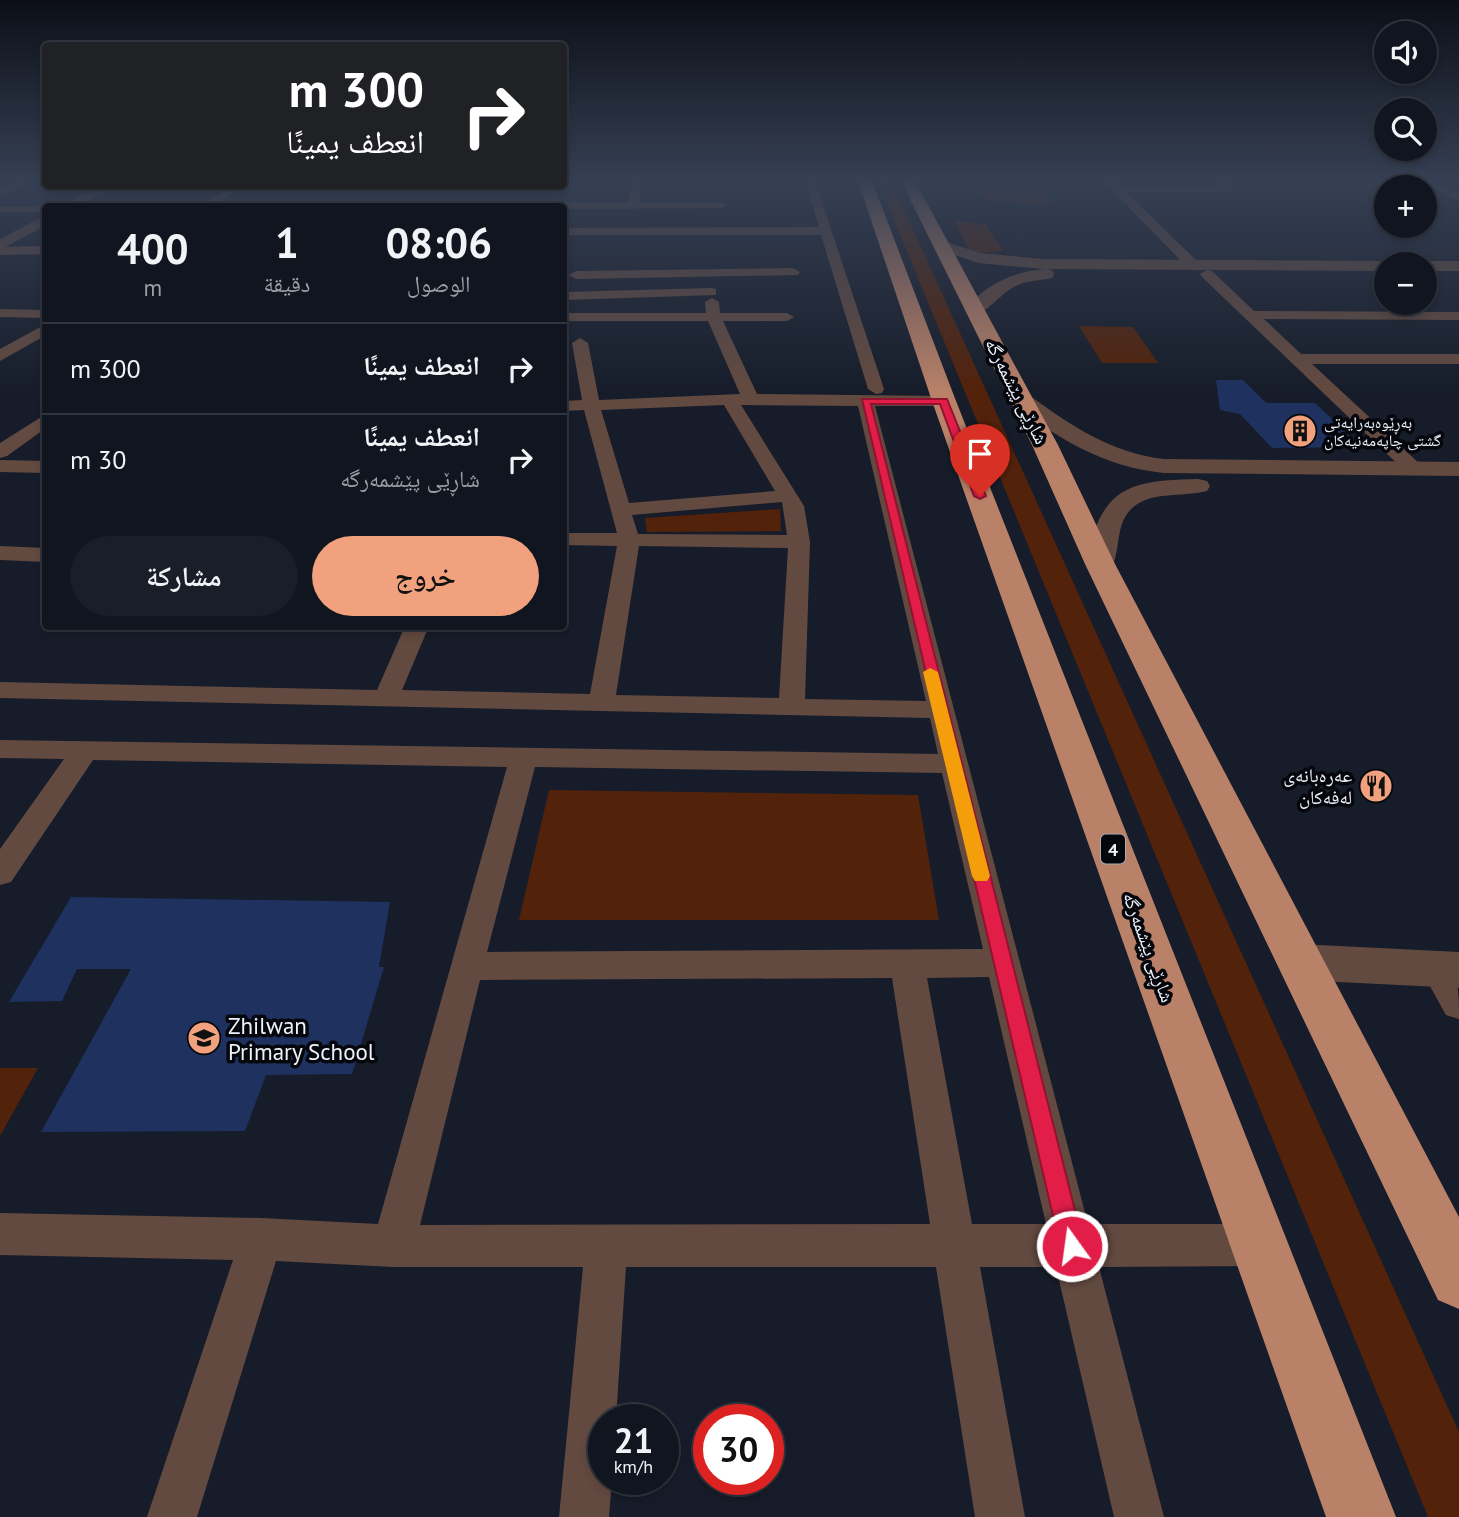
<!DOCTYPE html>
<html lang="ar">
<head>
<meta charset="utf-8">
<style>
	:root { --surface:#10151f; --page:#191e28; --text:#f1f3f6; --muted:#9c9fa4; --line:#30343d; --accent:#f1a17d }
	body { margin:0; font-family:"PT Sans","Noto Naskh Arabic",sans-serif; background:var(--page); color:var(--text); direction:rtl; height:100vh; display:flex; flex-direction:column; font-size:26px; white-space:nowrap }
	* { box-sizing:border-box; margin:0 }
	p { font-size:23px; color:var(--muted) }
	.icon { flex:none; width:38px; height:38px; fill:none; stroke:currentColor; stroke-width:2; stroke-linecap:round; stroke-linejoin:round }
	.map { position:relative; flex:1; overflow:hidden; direction:ltr }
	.panel { position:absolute; left:42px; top:203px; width:525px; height:427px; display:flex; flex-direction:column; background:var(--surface); border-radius:7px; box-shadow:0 4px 10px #0003,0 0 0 2px var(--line); direction:rtl }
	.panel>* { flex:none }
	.banner { position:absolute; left:42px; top:42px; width:525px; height:147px; border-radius:7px; box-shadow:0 4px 10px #0003,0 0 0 2px var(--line); direction:rtl; background:#202124; color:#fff; overflow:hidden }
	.fabs { position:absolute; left:1374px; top:21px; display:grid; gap:14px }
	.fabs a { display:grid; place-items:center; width:63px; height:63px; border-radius:50%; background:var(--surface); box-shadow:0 4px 10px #0003,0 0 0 2px var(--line); font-size:35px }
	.speed { position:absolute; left:588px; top:1404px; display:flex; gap:14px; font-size:35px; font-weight:700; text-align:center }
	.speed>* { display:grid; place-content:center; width:91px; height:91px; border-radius:50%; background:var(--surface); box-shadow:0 4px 10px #0003,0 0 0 2px var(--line); line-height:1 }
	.speed small { font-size:18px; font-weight:400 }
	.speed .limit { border:10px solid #d22; background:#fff; color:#111 }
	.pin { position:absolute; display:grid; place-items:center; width:60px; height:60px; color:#fff; margin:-72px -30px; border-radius:50% 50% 50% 0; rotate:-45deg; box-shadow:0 0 7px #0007 }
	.pin .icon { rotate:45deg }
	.me { position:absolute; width:77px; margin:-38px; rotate:346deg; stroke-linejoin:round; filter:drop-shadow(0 0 5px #0008) }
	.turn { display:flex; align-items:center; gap:24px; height:147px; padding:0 28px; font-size:32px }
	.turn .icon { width:91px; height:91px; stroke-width:2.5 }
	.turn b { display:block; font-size:49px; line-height:60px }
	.eta { display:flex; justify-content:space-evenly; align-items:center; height:119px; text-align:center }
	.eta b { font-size:42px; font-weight:600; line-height:49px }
	.primary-button { display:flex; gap:14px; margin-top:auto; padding:14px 28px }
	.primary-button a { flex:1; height:80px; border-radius:42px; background:var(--accent); color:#111; font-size:28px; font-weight:600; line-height:80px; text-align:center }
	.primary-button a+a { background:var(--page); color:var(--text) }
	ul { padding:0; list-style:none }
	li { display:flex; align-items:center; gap:21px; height:91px; padding:0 28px; border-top:2px solid var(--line) }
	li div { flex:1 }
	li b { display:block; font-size:26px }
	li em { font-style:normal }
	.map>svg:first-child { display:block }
	.green { fill:#53220a }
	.building { fill:#1e315f }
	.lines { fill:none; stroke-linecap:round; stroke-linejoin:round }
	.minor { fill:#634a40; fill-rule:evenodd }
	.tertiary { fill:#634a40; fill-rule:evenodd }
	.trunk { fill:#b98168; fill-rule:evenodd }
	.route { fill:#e11d48; stroke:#92132f; stroke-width:2 }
	.slow { fill:#f59e0b }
	.labels { text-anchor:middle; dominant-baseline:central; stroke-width:7; stroke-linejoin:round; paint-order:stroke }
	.far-poi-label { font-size:16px; fill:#eef2fb; stroke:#05070c; text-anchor:start }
	.shield { fill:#05070c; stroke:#a8acb3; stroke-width:2 }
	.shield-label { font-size:18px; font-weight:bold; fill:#eef2fb }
	.street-label { font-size:19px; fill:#eef2fb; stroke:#05070c }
	.poi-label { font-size:19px; fill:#eef2fb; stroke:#05070c; text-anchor:end }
	.near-poi-label { font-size:23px; fill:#eef2fb; stroke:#05070c; text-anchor:start }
</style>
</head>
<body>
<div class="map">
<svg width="1459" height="1517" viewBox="0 0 1459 1517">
	<rect width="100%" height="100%" fill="#161c29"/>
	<!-- green -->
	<g class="green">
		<path d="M878 181H891L1459 1432V1517H1428Z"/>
		<path d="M974 189 1042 192 1050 204 986 200Z"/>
		<path d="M954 221 985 224 1003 251 971 253Z"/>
		<path d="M1079 326 1133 327 1158 363H1102Z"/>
		<path d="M780 509 781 531 647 532 645 518Z"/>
		<path d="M549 790 918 795 939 920H519Z"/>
		<path d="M0 1068H38L0 1136Z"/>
	</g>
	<!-- building -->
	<g class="building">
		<path d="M1216 380H1243L1266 403H1315L1362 447 1272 448 1240 414 1220 410Z"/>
		<path d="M71 897 390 902 379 967H384L352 1074 266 1075 245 1131 41 1132 131 969H77L62 1001 9 1002Z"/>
	</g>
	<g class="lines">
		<!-- minor -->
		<g class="minor">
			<path d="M18 181H30L0 196V189Z"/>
			<path d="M632 181H642L639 202H721L727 205 721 208 564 209V206H296L302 203 628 202Z"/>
			<path d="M805 181H815L884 389 882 393 876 394 868 389 821 235H564V228L819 227Z"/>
			<path d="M1106 181H1115L1120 186H1218L1216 183 1218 181H1242L1231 185 1232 190 1219 192H1126L1197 261 1199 264 1192 268 1187 267 1106 184Z"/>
			<path d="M1418 181H1430L1459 194V201Z"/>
			<path d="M230 186H241L215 206H203Z"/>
			<path d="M0 206H50H46V212H0Z"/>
			<path d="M46 246V254L0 255V247Z"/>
			<path d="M793 268 800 272 798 275 576 279 569 275 576 271Z"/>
			<path d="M1207 270 1212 271 1254 311 1459 312V320L1264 319 1301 354H1459V364H1312L1421 465 1424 469 1421 473H1407L1202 277 1200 274Z"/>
			<path d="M711 288 716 289V295L564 300V292Z"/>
			<path d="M712 298 719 302 720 313H787L794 317 787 321H723L757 394 944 396 953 401 944 406H875L1088 1224H1259L1274 1230 1280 1245 1274 1260 1259 1266 1099 1267 1164 1517H1114L1056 1267H980L1025 1517H975L936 1267H626L616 1419H604V1479H612L609 1517H559L583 1267H393L276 1261 197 1517H147L233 1260 0 1255V1213L261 1218 378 1224 507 767 93 760 11 882 0 885V849L64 759 0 758V740L938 754 930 718 0 698V682L377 690 405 626H429L402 690 590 694 617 546 564 545V533H617L584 410 564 411V401L582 400 572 343 580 338 588 343 599 400 740 394 708 321H564V313H706L705 302ZM724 405 775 491 629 503 601 410ZM741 405 858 406 926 701 805 699 810 542 804 506ZM782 502 787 535 638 534 632 515ZM639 546 788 548 779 698 616 695ZM535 767 942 773 983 949 487 952ZM989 977 1046 1224H972L927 978ZM892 978 930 1224 420 1225 480 980Z"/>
			<path d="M0 309 46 310V318L0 317Z"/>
			<path d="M46 324V335L0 361V349Z"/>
			<path d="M46 414V428L7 456 0 458V443Z"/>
			<path d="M0 460 46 461V473L0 472Z"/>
			<path d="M0 546 46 548V562L0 560Z"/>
			<path d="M1438 956C1459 965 1459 994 1459 1019L1446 1015 1421 970 1426 960Z"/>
		</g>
		<!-- tertiary -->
		<g class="tertiary">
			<path d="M97 186H113L79 206H62Z"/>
			<path d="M46 215V225L0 250V239Z"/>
			<path d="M942 241 981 253 1043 259 1386 261 1393 264H1386V271L1043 269 979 263 936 249 934 246 936 243Z"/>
			<path d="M1424 261H1459V271H1424V264H1417Z"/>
			<path d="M1046 269 1052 270 1054 274 1052 278C1039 281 1026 280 1014 287 999 294 985 318 968 314L965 310C985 284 1014 271 1046 269Z"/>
			<path d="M1022 395 1030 396C1072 426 1111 453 1164 459L1459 462V476L1164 473C1102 466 1064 441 1014 406L1011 401 1014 396Z"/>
			<path d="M1198 479 1207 481 1210 486 1207 491C1175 499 1133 487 1121 527 1117 541 1118 558 1110 570L1100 572 1090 570 1086 564C1100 489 1126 480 1198 479Z"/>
			<path d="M1299 944 1459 952V988L1299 980 1284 975 1278 962 1284 949Z"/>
		</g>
		<!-- trunk -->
		<g class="trunk">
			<path d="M858 181H872L956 401 1396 1517H1326L932 401Z"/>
			<path d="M901 181H915L1058 445 1115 564 1459 1217V1309L1438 1300 1085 564 1032 445Z"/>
		</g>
	</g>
	<!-- sky -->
	<linearGradient id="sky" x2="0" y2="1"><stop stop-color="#0c0f17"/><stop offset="0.46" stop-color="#364054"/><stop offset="1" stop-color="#364054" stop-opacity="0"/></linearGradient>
	<rect width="1459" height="393" fill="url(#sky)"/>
	<!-- route -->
	<path class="route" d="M862 399H947L986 496 980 499 974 496 940 404H871L1084 1246 1080 1254 1072 1258 1063 1254 1060 1246Z"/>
	<!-- slow -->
	<path class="slow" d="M930 668 938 672 990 876 987 881H975L972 876 923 672Z"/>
	<!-- icons -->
	<defs>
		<symbol id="building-disc" viewBox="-11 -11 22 22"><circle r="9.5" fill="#f1a17d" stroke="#05070c"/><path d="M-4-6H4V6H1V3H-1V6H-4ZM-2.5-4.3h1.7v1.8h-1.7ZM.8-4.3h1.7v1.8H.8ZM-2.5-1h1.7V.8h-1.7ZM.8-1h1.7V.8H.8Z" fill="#111"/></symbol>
		<symbol id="restaurant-disc" viewBox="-11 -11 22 22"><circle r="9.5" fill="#f1a17d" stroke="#05070c"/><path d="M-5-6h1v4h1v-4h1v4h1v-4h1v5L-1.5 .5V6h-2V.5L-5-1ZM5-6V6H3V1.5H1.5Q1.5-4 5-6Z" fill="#111"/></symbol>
		<symbol id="school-disc" viewBox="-11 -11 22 22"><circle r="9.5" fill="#f1a17d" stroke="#05070c"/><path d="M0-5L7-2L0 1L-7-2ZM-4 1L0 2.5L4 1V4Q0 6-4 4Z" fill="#111"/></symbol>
	</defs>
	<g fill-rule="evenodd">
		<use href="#building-disc" x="1281" y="412" width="38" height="38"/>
		<use href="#restaurant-disc" x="1357" y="767" width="38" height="38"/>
		<use href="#school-disc" x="185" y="1019" width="38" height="38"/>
	</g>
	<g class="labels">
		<!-- far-poi labels -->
		<g class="far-poi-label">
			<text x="1324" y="422">بەڕێوەبەرایەتی<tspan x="1324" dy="18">گشتی چاپەمەنیەکان</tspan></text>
		</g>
		<!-- shield labels -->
		<rect class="shield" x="1101" y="834.5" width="24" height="29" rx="5"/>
		<g class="shield-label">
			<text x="1113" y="849">4</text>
		</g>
		<!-- street labels -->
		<g class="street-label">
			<text transform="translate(1017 391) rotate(63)">شاڕێی پێشمەرگە</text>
			<text transform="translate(1149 947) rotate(70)">شاڕێی پێشمەرگە</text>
		</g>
		<!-- poi labels -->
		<g class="poi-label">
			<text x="1352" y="775">عەرەبانەی<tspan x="1352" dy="22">لەفەکان</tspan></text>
		</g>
		<!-- near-poi labels -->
		<g class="near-poi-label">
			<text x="228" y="1025">Zhilwan<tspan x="228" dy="26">Primary School</tspan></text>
		</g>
	</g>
</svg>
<div class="fabs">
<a><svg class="icon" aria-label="sound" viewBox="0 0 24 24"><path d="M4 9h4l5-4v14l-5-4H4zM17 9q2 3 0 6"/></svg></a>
<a><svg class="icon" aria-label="search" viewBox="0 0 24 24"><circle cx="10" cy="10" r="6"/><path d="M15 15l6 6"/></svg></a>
<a>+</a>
<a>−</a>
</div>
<div class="speed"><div>21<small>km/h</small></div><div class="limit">30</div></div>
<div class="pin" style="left:980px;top:496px;background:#d93025"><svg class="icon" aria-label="arrive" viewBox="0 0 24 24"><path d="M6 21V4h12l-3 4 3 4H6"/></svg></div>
<svg class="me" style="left:1072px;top:1246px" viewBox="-20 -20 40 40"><circle r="17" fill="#e11d48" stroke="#fff" stroke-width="3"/><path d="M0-11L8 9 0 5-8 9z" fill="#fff"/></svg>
<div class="banner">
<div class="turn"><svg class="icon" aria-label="right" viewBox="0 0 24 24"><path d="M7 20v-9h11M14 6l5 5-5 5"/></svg><div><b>300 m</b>انعطف يمينًا</div></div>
</div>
<section class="panel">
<div class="eta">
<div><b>08:06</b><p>الوصول</p></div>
<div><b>1</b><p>دقيقة</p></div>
<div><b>400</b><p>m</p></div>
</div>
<ul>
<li><svg class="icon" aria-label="right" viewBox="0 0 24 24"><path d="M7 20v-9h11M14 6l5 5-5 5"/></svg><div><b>انعطف يمينًا</b></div><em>300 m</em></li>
<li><svg class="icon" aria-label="right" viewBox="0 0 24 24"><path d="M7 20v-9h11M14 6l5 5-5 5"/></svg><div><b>انعطف يمينًا</b><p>شاڕێی پێشمەرگە</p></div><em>30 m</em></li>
</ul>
<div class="primary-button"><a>خروج</a><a>مشاركة</a></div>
</section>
</div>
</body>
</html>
